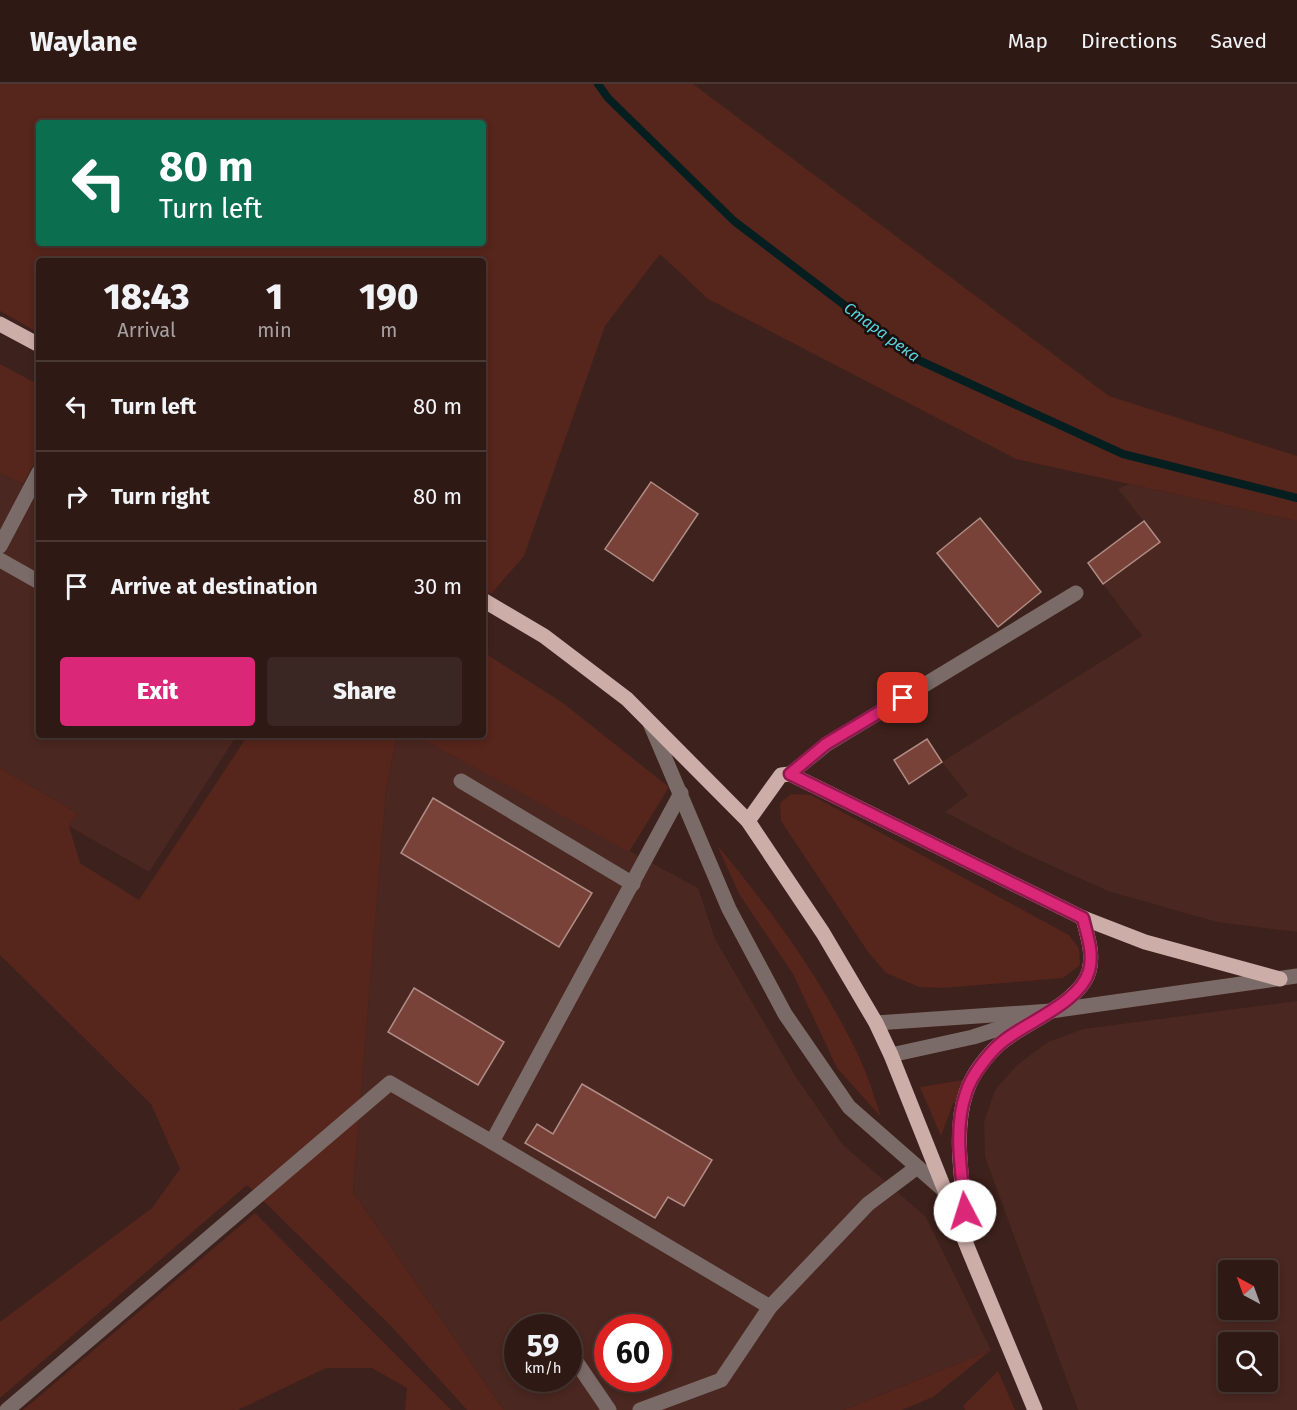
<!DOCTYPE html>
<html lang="en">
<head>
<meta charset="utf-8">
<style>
	:root { --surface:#2e1915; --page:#3a2622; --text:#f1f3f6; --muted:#a7a0a0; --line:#493834; --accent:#db2777 }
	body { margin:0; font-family:"Fira Sans",sans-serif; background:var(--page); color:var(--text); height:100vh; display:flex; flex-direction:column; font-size:22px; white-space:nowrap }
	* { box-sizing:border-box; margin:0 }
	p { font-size:20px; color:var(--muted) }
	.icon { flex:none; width:33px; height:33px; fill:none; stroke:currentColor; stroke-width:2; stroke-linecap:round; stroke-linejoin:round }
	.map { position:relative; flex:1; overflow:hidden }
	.sheet { position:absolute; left:36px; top:174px; width:450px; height:480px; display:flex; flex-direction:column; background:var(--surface); border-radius:6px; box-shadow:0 3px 9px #0003,0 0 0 2px var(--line) }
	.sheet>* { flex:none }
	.guide { position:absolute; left:36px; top:36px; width:450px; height:126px; border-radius:6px; box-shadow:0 3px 9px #0003,0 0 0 2px var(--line); background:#0b6e4f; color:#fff; overflow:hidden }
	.needle { width:39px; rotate:319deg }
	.tools { position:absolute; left:1218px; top:1176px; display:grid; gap:12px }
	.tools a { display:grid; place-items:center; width:60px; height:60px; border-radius:6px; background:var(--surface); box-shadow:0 3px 9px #0003,0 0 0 2px var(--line); font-size:30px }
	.speed { position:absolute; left:504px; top:1230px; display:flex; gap:12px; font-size:30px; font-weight:700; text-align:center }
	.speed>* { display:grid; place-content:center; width:78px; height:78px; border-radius:50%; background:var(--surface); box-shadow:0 3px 9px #0003,0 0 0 2px var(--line); line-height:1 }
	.speed small { font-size:15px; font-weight:400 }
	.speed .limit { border:9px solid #d22; background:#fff; color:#111 }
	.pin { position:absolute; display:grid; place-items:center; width:51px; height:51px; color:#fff; margin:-26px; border-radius:12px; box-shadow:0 3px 9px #0006 }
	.me { position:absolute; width:66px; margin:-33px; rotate:355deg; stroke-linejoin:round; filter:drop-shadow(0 0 4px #0008) }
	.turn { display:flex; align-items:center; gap:21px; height:126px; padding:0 24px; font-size:27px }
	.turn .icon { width:78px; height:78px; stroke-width:2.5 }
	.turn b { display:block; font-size:42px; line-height:51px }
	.eta { display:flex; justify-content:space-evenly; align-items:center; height:102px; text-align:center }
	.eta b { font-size:36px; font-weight:800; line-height:42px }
	.cta { display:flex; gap:12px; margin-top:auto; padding:12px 24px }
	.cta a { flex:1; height:69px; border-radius:6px; background:var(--accent); color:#fff; font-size:24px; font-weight:800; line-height:69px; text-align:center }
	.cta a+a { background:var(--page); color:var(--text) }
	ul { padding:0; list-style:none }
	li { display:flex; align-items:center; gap:18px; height:90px; padding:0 24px; border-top:2px solid var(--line) }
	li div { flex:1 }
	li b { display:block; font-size:22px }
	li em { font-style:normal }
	header { display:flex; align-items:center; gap:36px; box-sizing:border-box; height:84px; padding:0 30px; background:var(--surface); border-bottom:2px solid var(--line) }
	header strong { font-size:28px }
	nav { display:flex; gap:33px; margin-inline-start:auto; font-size:21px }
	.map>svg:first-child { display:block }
	.built { fill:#4a2720; fill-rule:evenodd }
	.green { fill:#56251c; fill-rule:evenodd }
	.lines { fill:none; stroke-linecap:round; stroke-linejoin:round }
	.stream { stroke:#051f21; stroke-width:8 }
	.building { fill:#794238; stroke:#af8c85; stroke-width:1.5 }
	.minor { stroke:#7b6b68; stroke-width:15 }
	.major { stroke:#ccada7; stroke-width:15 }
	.route-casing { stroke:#8e194d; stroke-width:15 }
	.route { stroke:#db2777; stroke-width:10 }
	.labels { text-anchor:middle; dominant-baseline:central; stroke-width:5; stroke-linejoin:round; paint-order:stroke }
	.water-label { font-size:16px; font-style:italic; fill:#59d2de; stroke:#1b0e0c }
</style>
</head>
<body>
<header>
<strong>Waylane</strong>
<nav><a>Map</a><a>Directions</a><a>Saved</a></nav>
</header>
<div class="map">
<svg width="1297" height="1326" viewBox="0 0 1297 1326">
	<rect width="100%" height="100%" fill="#3d211c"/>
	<!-- built -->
	<g class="built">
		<path d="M0 389 39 408V651H237L149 788 69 742 77 729 0 684Z"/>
		<path d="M1129 400 1297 437V848L1217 838 1108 807 1021 768 945 728 968 711 942 678 1142 552 1103 500 1160 458 1118 405Z"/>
		<path d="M397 651H415L698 804 715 855 796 993 843 1061 926 1133 991 1266 844 1326H504L353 1108 386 706ZM518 1244H568V1294H518ZM608 1244H658V1294H608Z"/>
		<path d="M1297 917V1326H1078L985 1073 984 1038 995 1006 1017 981 1048 958 1083 945ZM1228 1186H1268V1226H1228ZM1228 1258H1268V1298H1228Z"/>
	</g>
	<!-- green -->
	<g class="green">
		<path d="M0 0H693L1109 312 1297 372V437L1016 375 708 215 660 170 605 242 524 472 491 510 483 505V177H39V249L0 227ZM39 39H483V159H39Z"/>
		<path d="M0 280 39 301V371L23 400 0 389Z"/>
		<path d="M483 568 563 619 669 703 629 768 415 651H483Z"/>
		<path d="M248 651H397L386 706 353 1108 504 1326H467L391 1242 247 1101 0 1314V1238L152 1124 180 1085 151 1020 0 871V684L77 729 69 742 80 779 139 816Z"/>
		<path d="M791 710 811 711 1069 851 1079 865 1080 881 1063 894 943 904 919 903 886 889 868 868 781 737 780 719Z"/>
		<path d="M717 761C773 828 824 898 861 977 869 995 875 1015 881 1033L837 984 793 890 739 810Z"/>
		<path d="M969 995 953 1020 941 1052 920 1003Z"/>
		<path d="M255 1129 451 1326H405L407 1304 372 1284H326L238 1326H23Z"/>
		<path d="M991 1266 933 1313 902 1326H844Z"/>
		<path d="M998 1287 1015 1326H965L963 1322Z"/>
	</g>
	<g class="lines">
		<!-- stream -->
		<path class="stream" d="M598 0 608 14 734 137 914 274 1123 370 1297 414"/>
	</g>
	<!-- building -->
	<g class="building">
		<path d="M651 398 698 430 653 497 605 465Z"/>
		<path d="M980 434 1041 508 998 543 937 469Z"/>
		<path d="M1144 437 1160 458 1103 500 1088 479Z"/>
		<path d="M927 655 942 678 909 700 894 676Z"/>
		<path d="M433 714 592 809 559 863 401 769Z"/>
		<path d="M414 904 504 958 478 1001 388 948Z"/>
		<path d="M582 1000 712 1076 684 1122 668 1113 655 1134 525 1059 537 1040 553 1050Z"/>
	</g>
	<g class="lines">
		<!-- minor -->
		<g class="minor">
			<path d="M0 462 39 388"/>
			<path d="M0 476 39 498"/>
			<path d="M650 639 729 825 785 930 849 1023 946 1108"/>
			<path d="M790 690 827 660 1076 509"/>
			<path d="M461 697 633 800"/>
			<path d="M681 709 492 1058 770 1223"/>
			<path d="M876 939 1051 927 1297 892"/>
			<path d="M891 971 973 953 1031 934"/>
			<path d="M575 1276 609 1326"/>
			<path d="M7 1326 390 999 492 1058"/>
			<path d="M640 1326 721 1296 770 1223 868 1120 916 1084"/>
		</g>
		<!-- major -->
		<g class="major">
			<path d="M0 240 39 261"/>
			<path d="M483 516 544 552 627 615 748 737 823 849 876 939 891 971 969 1167 1035 1326"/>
			<path d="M748 737 781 691 790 690 1083 834 1145 858 1280 895"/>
			<path d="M967 1149C964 1107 952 1049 966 1009 972 989 990 967 1006 955 1030 937 1081 917 1089 887 1094 869 1087 851 1083 834"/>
		</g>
	</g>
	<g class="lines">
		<defs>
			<path id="route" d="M903 614 826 660 790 690 1083 834C1087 851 1094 869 1089 887 1081 917 1030 937 1006 955 991 966 971 991 966 1009 953 1046 962 1089 965 1127"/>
		</defs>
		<!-- route casing -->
		<use href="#route" class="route-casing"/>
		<!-- route -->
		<use href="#route" class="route"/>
	</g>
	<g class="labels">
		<!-- water labels -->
		<g class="water-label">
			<text transform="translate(882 248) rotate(36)">Стара река</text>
		</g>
	</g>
</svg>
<div class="tools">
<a><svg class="needle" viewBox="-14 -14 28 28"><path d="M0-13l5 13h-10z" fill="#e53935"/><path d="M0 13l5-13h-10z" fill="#a7a0a0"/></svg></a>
<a><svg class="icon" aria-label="search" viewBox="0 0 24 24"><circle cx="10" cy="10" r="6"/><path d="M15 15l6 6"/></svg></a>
</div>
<div class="speed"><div>59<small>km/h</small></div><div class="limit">60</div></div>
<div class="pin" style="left:903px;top:614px;background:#d93025"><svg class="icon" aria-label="arrive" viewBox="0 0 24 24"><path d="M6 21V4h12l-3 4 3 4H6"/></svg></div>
<svg class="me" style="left:965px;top:1127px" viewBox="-20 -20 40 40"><circle r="19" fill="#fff"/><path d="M0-13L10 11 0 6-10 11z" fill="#db2777"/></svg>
<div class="guide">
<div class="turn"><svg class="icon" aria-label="left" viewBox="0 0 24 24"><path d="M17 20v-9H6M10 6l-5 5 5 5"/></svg><div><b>80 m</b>Turn left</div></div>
</div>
<section class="sheet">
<div class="eta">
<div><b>18:43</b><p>Arrival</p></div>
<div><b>1</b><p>min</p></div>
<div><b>190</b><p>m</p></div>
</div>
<ul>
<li><svg class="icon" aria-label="left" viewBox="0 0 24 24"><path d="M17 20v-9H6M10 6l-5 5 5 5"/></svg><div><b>Turn left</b></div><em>80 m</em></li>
<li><svg class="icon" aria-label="right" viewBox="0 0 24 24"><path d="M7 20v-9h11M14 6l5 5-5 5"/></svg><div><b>Turn right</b></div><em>80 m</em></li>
<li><svg class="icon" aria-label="arrive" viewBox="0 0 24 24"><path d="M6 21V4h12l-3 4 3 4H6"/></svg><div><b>Arrive at destination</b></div><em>30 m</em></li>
</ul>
<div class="cta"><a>Exit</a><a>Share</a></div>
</section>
</div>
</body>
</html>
